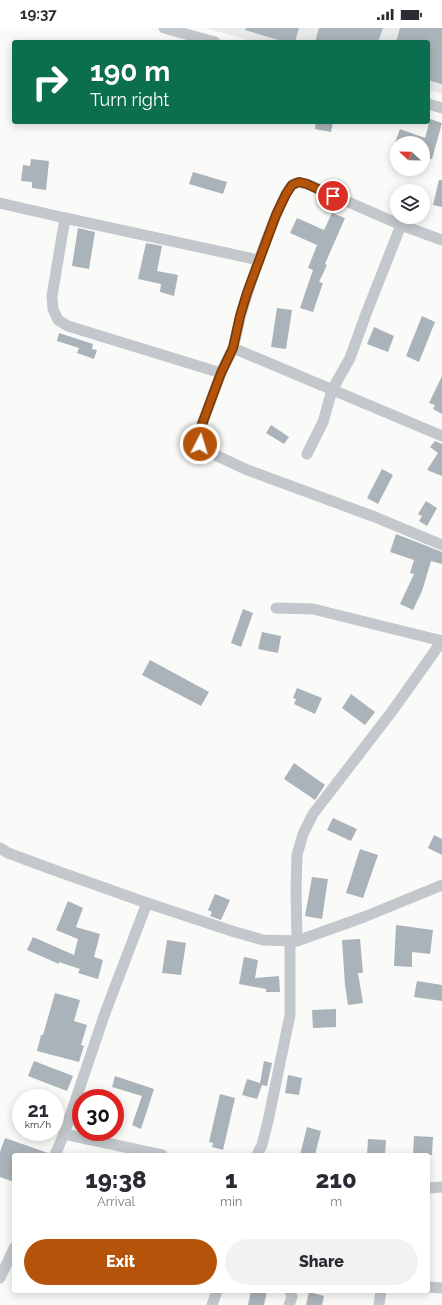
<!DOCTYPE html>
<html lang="en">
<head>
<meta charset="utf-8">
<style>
	:root { --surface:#fff; --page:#f2f2f3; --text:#2b2b33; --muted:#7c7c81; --accent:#b45309 }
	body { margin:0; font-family:Raleway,sans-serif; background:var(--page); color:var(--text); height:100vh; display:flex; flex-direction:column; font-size:15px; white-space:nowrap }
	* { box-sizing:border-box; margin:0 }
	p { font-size:13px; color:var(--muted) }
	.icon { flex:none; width:22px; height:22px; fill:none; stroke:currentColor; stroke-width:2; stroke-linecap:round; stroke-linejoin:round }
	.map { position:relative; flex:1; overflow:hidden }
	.details { position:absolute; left:12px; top:1125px; width:418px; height:140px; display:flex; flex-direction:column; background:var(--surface); border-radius:4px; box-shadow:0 2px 10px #0003 }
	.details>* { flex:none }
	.hud { position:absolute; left:12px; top:12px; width:418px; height:84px; border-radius:4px; box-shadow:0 2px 10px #0003; background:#0b6e4f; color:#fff; overflow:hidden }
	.needle { width:26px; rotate:292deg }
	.buttons { position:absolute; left:390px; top:108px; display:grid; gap:8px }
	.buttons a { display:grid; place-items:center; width:40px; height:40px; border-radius:50%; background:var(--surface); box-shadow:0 2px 10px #0003; font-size:20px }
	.speed { position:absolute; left:12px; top:1061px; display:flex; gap:8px; font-size:20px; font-weight:700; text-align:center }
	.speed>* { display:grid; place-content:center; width:52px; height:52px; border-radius:50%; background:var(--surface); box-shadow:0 2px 10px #0003; line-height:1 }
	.speed small { font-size:10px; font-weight:400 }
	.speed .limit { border:6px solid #d22; background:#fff; color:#111 }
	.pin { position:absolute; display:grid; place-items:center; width:34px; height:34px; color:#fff; margin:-17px; border:2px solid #fff; border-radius:50%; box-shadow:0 1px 4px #0007 }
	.me { position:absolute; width:44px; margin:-22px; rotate:5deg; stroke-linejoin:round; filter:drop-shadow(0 0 3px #0008) }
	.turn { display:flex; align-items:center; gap:14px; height:84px; padding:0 12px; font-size:18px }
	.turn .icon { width:52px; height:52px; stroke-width:2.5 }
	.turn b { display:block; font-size:28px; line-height:34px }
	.eta { display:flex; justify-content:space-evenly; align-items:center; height:68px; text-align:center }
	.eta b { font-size:24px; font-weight:800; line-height:28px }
	.action { display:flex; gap:8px; margin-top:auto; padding:8px 12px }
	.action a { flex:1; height:46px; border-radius:24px; background:var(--accent); color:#fff; font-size:16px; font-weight:800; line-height:46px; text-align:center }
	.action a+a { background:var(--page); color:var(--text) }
	.status { display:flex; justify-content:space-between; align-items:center; height:28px; padding:0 20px; background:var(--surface); direction:ltr }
	.status svg { height:11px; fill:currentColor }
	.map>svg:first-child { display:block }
	.built { fill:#e8e9e9 }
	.building { fill:#aab3b9 }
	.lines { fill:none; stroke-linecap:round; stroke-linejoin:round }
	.minor { stroke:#c3c8cc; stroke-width:11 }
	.route-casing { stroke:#753606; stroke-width:10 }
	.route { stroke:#b45309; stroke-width:7 }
</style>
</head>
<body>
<div class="status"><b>19:37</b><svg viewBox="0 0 49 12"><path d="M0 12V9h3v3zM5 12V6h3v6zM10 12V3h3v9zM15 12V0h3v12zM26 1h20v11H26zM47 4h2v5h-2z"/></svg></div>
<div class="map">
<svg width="442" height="1277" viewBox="0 0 442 1277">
	<rect width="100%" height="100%" fill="#fafaf8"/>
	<!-- built -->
	<path class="built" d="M205 0H442V66L428 62V14H255Z"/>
	<!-- building -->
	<g class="building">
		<path d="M246 0H299L295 14H285L245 2Z"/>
		<path d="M319 0H383L378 14H315Z"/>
		<path d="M400 0H442V56L428 52V14H396Z"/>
		<path d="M430 91 442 95 432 131 423 128V115H395L400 101 425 110Z"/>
		<path d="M316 94H333L331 104 315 101Z"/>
		<path d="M31 131 49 133 46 162 32 160V154L21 153 23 137 30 138Z"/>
		<path d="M193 144 227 154 223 166 189 156Z"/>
		<path d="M439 152H442V179L433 177Z"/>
		<path d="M332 185 345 190 325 236 327 237 319 254 323 255 313 284 300 280 313 242 308 240 317 217 290 205 297 190 324 202Z"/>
		<path d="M78 200 95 204 89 241 72 238Z"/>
		<path d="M146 215 162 218 157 243 178 247 174 268 160 264 161 256 138 251Z"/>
		<path d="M277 280 292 282 286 321 271 319Z"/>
		<path d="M422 288 435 294 419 334 406 328Z"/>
		<path d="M374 299 394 308 388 324 367 316Z"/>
		<path d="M59 305 93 316 92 321 97 322 94 331 77 325 79 320 57 313Z"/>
		<path d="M442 348V386L433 381 435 377 429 375Z"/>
		<path d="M271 397 289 409 284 416 266 405Z"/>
		<path d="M435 413 442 416V448L427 442 438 425 430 419Z"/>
		<path d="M382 441 393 447 378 476 367 470Z"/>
		<path d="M426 473 437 480 427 498 419 493 422 488 418 486Z"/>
		<path d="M396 506 442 524V536L431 533 422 563 413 582 400 576 414 546 410 545 414 532 390 524Z"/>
		<path d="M243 581 253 585 241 619 231 615Z"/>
		<path d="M262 604 281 608 278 625 258 621Z"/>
		<path d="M150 632 209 664 201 678 142 647Z"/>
		<path d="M297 660 322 670 315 686 294 676 296 671 293 670Z"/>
		<path d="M351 666 375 684 365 697 342 680Z"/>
		<path d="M294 735 325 757 315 772 284 751Z"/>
		<path d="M333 790 357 801 351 813 327 802Z"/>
		<path d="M434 807 442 811V827L428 820Z"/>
		<path d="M360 821 378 827 363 870 346 865Z"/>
		<path d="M312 849 328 851 322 891 305 888Z"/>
		<path d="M215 866 230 872 221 892 210 888 212 884 208 882Z"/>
		<path d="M68 873 83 880 76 899 100 906 94 929 103 932 98 951 78 945 80 941 59 934V936L27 922 33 909 74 927 78 911 56 902Z"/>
		<path d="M396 897 433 902 430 926 412 924V939L394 938Z"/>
		<path d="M360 911 363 945H358L363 975 348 977 345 957 342 912Z"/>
		<path d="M167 912 186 915 181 947 162 945Z"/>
		<path d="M244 929 258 932 255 950 279 948 280 964H266V961L239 956Z"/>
		<path d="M417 953 442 957V973L414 969Z"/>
		<path d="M55 965 80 972 74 993 87 997 81 1017 84 1018 79 1034 37 1023 41 1007H43Z"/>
		<path d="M336 981V999L313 1000 312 982Z"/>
		<path d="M34 1033 73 1048 67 1063 28 1048Z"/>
		<path d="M264 1033 272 1035 267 1058 262 1057 257 1071 242 1067 247 1051 260 1055Z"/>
		<path d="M288 1047 302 1050 299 1067 285 1065Z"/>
		<path d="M115 1048 154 1061 141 1101 132 1097 142 1068 112 1059Z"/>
		<path d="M220 1066 235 1070 223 1122 212 1119 213 1115 209 1114Z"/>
		<path d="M307 1099 321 1103 315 1127H300Z"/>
		<path d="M414 1108 433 1109 432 1127H413Z"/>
		<path d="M5 1110 48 1125V1127H14V1154L0 1149V1124Z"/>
		<path d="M368 1111 386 1112 385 1127H367Z"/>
		<path d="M251 1263H267L264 1277H248Z"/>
		<path d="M309 1264 324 1268 322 1277H306Z"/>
	</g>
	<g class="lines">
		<!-- minor -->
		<g class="minor">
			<path d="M164 0 215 14"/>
			<path d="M428 76 442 80"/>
			<path d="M0 175 65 190 52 268 53 281 58 292 68 298 221 345 233 320"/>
			<path d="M65 190 259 232"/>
			<path d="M442 212 401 197 307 156C302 155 297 153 293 156 281 164 246 268 241 287 238 298 236 309 233 320L442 408"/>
			<path d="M221 345 201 399 199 409 200 416 205 422 245 441 375 489 442 517"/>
			<path d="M307 426 323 394 332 362 350 330 366 286 401 197"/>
			<path d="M276 580 313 581 442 613"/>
			<path d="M0 820 8 825 54 842 147 875 105 985 64 1106 55 1127"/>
			<path d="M147 875 235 904 263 912 297 913 364 889 442 857"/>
			<path d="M297 913 296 860 297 827 303 806 313 786 393 682 442 613"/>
			<path d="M64 1106 162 1127"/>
			<path d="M257 1127 262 1117 268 1093 290 987V913"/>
			<path d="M428 1160 442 1159"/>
			<path d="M0 1250 14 1220"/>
			<path d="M428 1259 442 1260"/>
			<path d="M212 1277 217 1263"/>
			<path d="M289 1277 292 1269 290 1263"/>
			<path d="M379 1277 381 1263"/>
		</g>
	</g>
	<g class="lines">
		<defs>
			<path id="route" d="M200 416 199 409 201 399 221 345 233 320 240 288 247 265 276 187 286 166 292 157 299 154 307 156 333 168"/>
		</defs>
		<!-- route casing -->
		<use href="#route" class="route-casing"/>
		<!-- route -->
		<use href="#route" class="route"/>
	</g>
</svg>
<div class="buttons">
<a><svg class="needle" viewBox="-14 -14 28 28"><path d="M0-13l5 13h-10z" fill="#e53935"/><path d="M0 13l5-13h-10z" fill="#7c7c81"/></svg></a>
<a><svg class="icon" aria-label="layers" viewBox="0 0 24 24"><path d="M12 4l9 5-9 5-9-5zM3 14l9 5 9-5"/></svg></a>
</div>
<div class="speed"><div>21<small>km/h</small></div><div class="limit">30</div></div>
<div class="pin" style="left:333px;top:168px;background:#d93025"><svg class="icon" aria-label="arrive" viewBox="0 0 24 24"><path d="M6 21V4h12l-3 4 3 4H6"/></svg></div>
<svg class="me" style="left:200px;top:416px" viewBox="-20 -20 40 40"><circle r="17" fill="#b45309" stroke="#fff" stroke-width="3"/><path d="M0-11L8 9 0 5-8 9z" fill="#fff"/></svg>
<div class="hud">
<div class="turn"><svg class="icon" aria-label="right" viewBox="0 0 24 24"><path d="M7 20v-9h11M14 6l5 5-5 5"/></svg><div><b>190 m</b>Turn right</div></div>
</div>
<section class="details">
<div class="eta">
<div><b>19:38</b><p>Arrival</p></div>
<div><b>1</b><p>min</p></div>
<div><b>210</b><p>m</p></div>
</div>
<div class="action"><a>Exit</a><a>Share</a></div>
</section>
</div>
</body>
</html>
